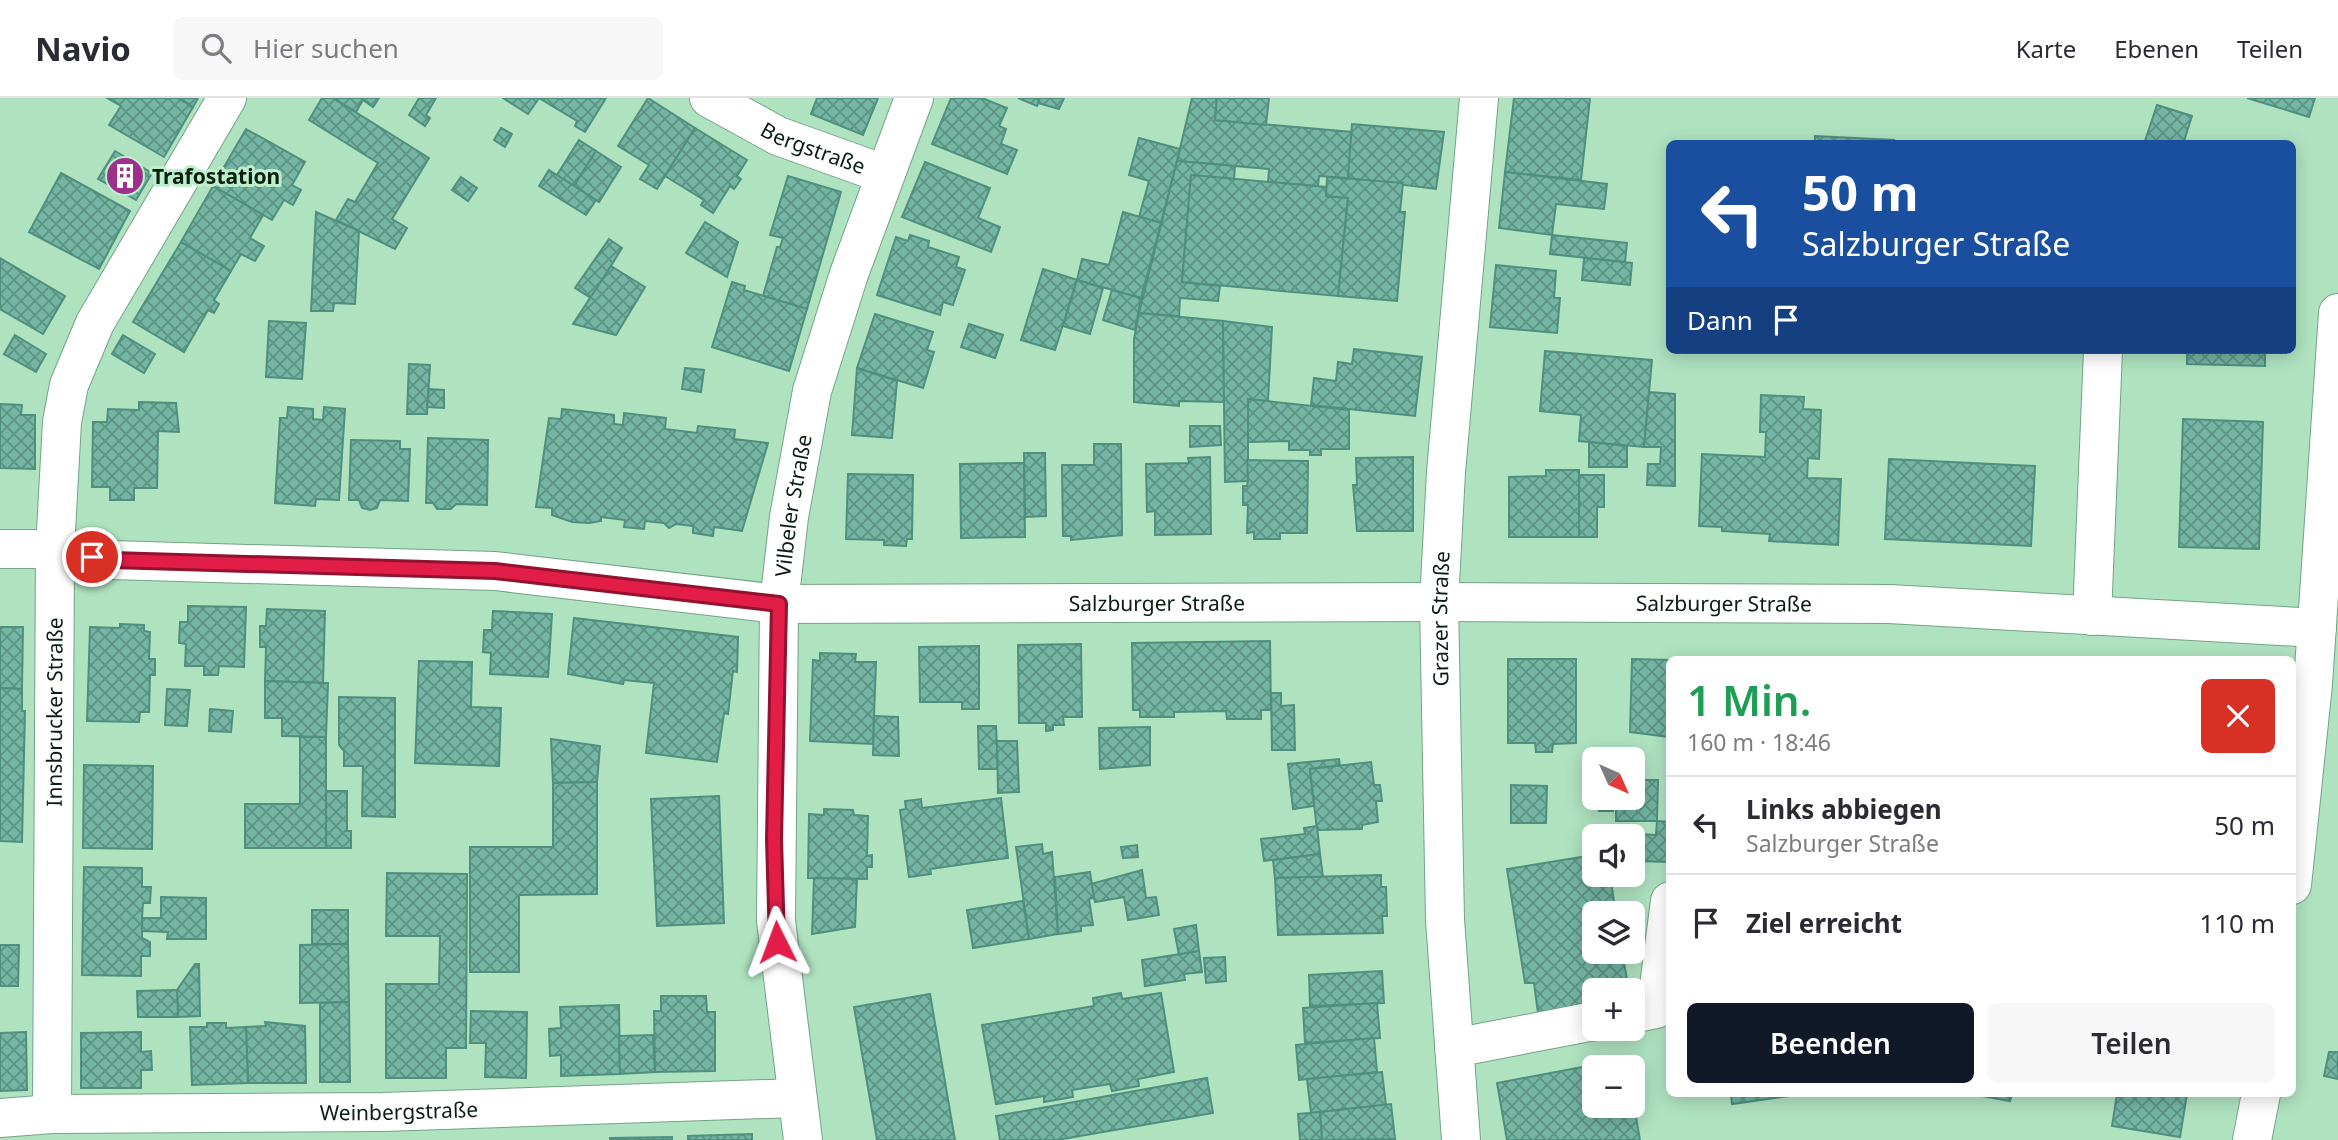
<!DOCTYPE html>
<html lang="de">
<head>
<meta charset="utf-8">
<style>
	:root { --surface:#fff; --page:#f7f7f7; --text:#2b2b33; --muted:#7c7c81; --line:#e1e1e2; --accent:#111827 }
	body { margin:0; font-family:"Noto Sans",sans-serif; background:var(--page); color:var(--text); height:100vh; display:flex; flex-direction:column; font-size:26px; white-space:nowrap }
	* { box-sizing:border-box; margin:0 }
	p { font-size:23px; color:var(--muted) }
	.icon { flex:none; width:38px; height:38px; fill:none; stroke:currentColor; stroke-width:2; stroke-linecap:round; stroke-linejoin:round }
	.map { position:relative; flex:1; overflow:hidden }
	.sheet { position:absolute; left:1666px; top:558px; width:630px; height:441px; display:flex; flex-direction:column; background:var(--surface); border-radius:10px; box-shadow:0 4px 18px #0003 }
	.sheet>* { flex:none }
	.banner { position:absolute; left:1666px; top:42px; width:630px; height:214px; border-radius:10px; box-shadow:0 4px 18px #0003; background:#1a4fa0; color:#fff; overflow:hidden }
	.needle { width:46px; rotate:135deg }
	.fabs { position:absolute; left:1582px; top:649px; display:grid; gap:14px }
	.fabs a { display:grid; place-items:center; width:63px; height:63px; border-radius:10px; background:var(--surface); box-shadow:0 4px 18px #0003; font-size:35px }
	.pin { position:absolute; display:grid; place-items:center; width:60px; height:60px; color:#fff; margin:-30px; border:4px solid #fff; border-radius:50%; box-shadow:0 2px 7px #0007 }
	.me { position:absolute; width:77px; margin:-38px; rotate:357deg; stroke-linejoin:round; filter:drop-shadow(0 0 5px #0008) }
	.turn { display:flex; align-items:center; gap:24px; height:147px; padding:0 21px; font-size:32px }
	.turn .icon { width:91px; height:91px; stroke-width:2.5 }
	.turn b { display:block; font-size:49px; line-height:60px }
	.then { display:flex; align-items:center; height:66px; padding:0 21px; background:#0003; gap:14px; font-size:26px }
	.round { display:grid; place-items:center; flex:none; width:74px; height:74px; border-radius:10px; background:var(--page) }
	.summary { display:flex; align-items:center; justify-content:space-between; height:119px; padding:0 21px }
	h1 { font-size:42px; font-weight:600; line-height:52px; color:#1e9e55 }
	.button { display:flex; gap:14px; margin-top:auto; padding:14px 21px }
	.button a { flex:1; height:80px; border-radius:10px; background:var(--accent); color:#fff; font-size:28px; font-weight:600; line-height:80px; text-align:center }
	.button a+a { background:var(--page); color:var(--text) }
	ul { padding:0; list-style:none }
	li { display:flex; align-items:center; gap:21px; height:98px; padding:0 21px; border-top:2px solid var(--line) }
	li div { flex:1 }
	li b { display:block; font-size:26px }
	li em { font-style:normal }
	header { display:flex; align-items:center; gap:42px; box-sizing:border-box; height:98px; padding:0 35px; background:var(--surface); border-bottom:2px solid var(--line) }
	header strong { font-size:33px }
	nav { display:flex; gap:38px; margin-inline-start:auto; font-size:24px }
	.search { width:490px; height:63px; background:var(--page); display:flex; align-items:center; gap:18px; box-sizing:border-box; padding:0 24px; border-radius:10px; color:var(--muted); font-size:26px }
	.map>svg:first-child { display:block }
	.building { fill:url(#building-cross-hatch); stroke:#4e8f7e; stroke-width:2 }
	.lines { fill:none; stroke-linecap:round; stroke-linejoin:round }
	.minor-casing { stroke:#73a484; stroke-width:40 }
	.minor { stroke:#fff; stroke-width:38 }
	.route-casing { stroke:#92132f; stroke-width:18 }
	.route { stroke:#e11d48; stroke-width:12 }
	.labels { text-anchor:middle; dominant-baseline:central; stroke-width:6; stroke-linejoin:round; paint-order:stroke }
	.street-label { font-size:21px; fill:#0a1e12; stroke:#bcf0cd }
	.poi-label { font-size:21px; font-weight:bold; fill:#0a1e12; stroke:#bcf0cd; text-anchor:start }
</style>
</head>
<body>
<header>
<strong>Navio</strong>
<div class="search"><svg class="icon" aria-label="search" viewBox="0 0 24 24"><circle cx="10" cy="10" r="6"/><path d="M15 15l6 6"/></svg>Hier suchen</div>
<nav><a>Karte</a><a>Ebenen</a><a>Teilen</a></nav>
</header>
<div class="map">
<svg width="2338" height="1042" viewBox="0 0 2338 1042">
	<defs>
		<pattern id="building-cross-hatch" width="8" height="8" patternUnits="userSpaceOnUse" patternTransform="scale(1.75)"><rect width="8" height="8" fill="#74b5a3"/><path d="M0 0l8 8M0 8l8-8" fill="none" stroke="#5d9383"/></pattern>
	</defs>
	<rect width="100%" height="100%" fill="#afe3c0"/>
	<!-- building -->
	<g class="building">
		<path d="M107 0H178L193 9 164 59 109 27 121 8Z"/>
		<path d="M178 0H198L193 9Z"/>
		<path d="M322 0H333L429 60 392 121 407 130 395 151 336 122 348 101 355 104 378 65 309 22Z"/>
		<path d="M333 0H379L373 9 363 2 356 14Z"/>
		<path d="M419 0H436L426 17 430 20 425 28 409 17Z"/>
		<path d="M503 0H539L528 16Z"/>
		<path d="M539 0H606L585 34 575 28 577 23Z"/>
		<path d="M648 0 695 30 657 91 640 81 649 67 618 48Z"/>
		<path d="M817 0H878L863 37 811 16Z"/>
		<path d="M951 0H982L1007 10 999 28 1006 31 1001 46 1017 52 1007 76 932 46Z"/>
		<path d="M1018 0H1040L1037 8Z"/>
		<path d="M1040 0H1064L1059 11 1038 5Z"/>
		<path d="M1192 0H1217L1215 22 1352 34 1348 80 1319 78 1318 88 1268 84 1269 71 1177 63Z"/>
		<path d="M1217 0H1269L1266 27 1215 22Z"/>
		<path d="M1514 0H1590L1581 82 1505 74Z"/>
		<path d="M2247 0H2315L2309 19Z"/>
		<path d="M2157 7 2192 18 2183 46H2144Z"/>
		<path d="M1352 26 1444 34 1436 91 1348 80Z"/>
		<path d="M501 30 512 36 505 49 494 42Z"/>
		<path d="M695 30 747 62 737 78 741 81 734 91 730 88 713 115 701 107 704 102 665 78Z"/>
		<path d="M246 31 305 64 292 87 301 92 293 107 284 102 272 122 213 88Z"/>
		<path d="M1815 38 1894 42 1893 46H1815Z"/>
		<path d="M1139 40 1180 51 1161 125 1139 119 1149 83 1129 77Z"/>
		<path d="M579 42 596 53 574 88 557 77Z"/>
		<path d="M115 53 152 75 136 102 98 81Z"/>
		<path d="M596 53 621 69 599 104 574 88Z"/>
		<path d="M1177 63 1235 68 1234 81 1191 77 1182 184 1220 188 1218 203 1180 200 1179 218 1139 215Z"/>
		<path d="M925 64 990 90 978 120 1000 129 991 154 902 119Z"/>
		<path d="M549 72 596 102 586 117 539 88Z"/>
		<path d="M1505 74 1607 86 1604 111 1556 106 1552 137 1499 130Z"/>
		<path d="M61 75 130 113 99 171 29 134Z"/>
		<path d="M1191 77 1327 89 1326 98 1348 100 1338 198 1182 184Z"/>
		<path d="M788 78 841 94 807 211 763 198 777 149H780L783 140 770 137Z"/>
		<path d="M461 79 477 90 468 103 452 92Z"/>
		<path d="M1327 79 1403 85 1400 114H1405L1397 203 1338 198 1348 100 1326 98Z"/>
		<path d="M213 88 263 117 250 140 264 148 255 163 241 156 231 173 181 144Z"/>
		<path d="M316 114 359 133 355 206 334 205 333 213H311Z"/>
		<path d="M1123 114 1161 125 1141 200 1077 182 1082 161 1109 167Z"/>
		<path d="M705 124 738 144 727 179 686 155Z"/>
		<path d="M910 137 929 143 928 149 959 159 956 169 965 172 953 207 943 204 940 217 877 197 896 139 908 143Z"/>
		<path d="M1552 137 1627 145 1625 164 1550 156Z"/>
		<path d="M609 141 622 150 591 200 575 190Z"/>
		<path d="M181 144 231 173 214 202 219 206 214 215 208 212 184 254 133 224Z"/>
		<path d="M0 160 65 198 43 236 0 211Z"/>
		<path d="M1584 160 1632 165 1630 187 1582 182Z"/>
		<path d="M1496 167 1556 173 1554 200H1560L1557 235 1490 229Z"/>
		<path d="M611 168 645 189 616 237 573 226Z"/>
		<path d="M1043 171 1077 182 1055 252 1021 242Z"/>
		<path d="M1077 182 1103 190 1090 236 1063 228Z"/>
		<path d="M732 184 745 188 744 192 807 211 789 273 712 249Z"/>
		<path d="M1112 192 1141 200 1135 232 1103 222Z"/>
		<path d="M1139 215 1223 223 1224 304 1179 303V308L1134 304V241Z"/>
		<path d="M875 216 933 234 927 252 934 254 923 290 857 270Z"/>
		<path d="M269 223 306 225 302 281 266 279Z"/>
		<path d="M1223 223 1272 229 1268 303 1248 301V383L1225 384Z"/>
		<path d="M969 226 1003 237 995 260 961 249Z"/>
		<path d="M15 237 46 256 36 274 4 256Z"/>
		<path d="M123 237 155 256 144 275 112 256Z"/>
		<path d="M1354 251 1422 259 1415 318 1311 307 1314 280 1336 283 1338 264 1352 266Z"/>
		<path d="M2187 252H2265V268L2187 266Z"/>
		<path d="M1545 253 1652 262 1644 349 1579 343 1581 317 1540 313Z"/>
		<path d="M409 266 430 267 427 316H407Z"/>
		<path d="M685 270 704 272 701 294 682 291Z"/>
		<path d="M857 270 897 283 892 340 852 337Z"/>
		<path d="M429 291 444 292V310L427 309Z"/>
		<path d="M1649 294 1675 296V388L1647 387 1648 366H1660L1661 349H1644Z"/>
		<path d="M1761 297 1804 299 1803 311 1821 312 1819 361 1808 360 1807 380 1841 381 1838 447 1769 443 1770 436 1722 433V429L1699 428 1702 356 1765 359 1766 334H1760Z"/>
		<path d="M1248 301 1349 312V351H1321V357H1310V352H1289V343L1248 344Z"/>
		<path d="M139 304 176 305 179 334 158 333 157 390H134V402H110V389H92L93 324H107L108 311 139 312Z"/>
		<path d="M0 306 22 307 21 317H35V371L0 370Z"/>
		<path d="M288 309 313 311V321L323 322 324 309 345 311 339 402 316 401 315 408 275 405 280 320H287Z"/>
		<path d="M562 311 614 317V326L623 327 624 315 666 320 665 331 697 335 698 328 735 332 734 341 768 345 742 433 714 429 713 438 693 435V428L676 426 669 430 664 425 645 423 644 431 624 429 625 422 601 419V423L589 425 572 424 552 417V410L536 409 549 320 561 321Z"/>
		<path d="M2183 321 2263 324 2259 451 2179 449Z"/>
		<path d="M1190 328H1220L1221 347 1190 349Z"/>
		<path d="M428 340 488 342 487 407 456 406 451 411H437L433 405H426Z"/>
		<path d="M351 342 400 343V351H410L408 403 380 402 377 410 370 412 362 410 359 402H349Z"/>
		<path d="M1589 344 1627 348V369H1589Z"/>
		<path d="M1094 346H1121L1122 437 1071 442V438H1063L1062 367H1094Z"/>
		<path d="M1024 355H1045L1046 418 1025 419Z"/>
		<path d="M1210 359 1211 436 1155 437V413L1147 414 1146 366 1189 365 1188 360Z"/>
		<path d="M1413 359V433H1357L1353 387H1357L1356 360Z"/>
		<path d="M1889 361 2035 368 2031 448 1885 441Z"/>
		<path d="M1247 362 1308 363 1307 435H1280V441H1254V434L1247 435 1248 407H1243V388H1247L1248 383Z"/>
		<path d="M1024 365 1025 439 961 440 960 366Z"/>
		<path d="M1546 372H1579V439H1509V379L1546 378Z"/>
		<path d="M848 376 913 377 912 441H907L906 448 884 447V442L846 441Z"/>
		<path d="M1579 377H1604V409H1597V439H1579Z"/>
		<path d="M188 508 246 509 244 569 219 568 218 577H204V568H185L186 546 179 545 180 524H188Z"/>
		<path d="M267 511 325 513 323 585 265 583 266 549H260V528H266Z"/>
		<path d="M493 513 552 516 548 579 490 576 491 555 483 554 484 532H492Z"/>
		<path d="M574 520 738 539 737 574 733 573 728 616 724 615 717 664 646 655 654 585 624 582 623 586 568 576Z"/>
		<path d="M120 526 144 527V533L150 534 149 561H155V577H150L149 614H140L139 624 87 623 90 529 120 530Z"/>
		<path d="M0 529H23L22 591 0 590Z"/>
		<path d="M1270 543 1271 612H1261V621H1227L1226 613 1174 614V619H1140V612H1133L1132 545Z"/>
		<path d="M1081 546 1082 619H1063L1064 627H1053V632L1046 633V625H1019L1018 547Z"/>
		<path d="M979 548V611H962V604H920L919 549Z"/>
		<path d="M820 555 856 556 855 564H876L873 646 810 643 813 562 820 563Z"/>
		<path d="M1508 561H1576V645L1553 646 1552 654H1536L1535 645H1508Z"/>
		<path d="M1632 561 1670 562V639L1630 634Z"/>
		<path d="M419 563 472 564 471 609 501 610 499 668 415 665Z"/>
		<path d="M265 583 328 585 326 639 282 638V620H265Z"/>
		<path d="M0 590 22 591V613H25L22 744 0 743Z"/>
		<path d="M167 591 190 592 187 628 165 627Z"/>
		<path d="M1271 595H1281V608L1294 607 1295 652H1272Z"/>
		<path d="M339 599 395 600V719L362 718 363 668H344V653L339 647Z"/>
		<path d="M210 611 233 613 231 634 209 633Z"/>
		<path d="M874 618 898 619 899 658 873 657Z"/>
		<path d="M978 628H996L998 671H979Z"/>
		<path d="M1150 629V667L1100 671 1099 630Z"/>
		<path d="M300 639H326V750H245V706H300Z"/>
		<path d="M551 641 600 648 597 684 553 685Z"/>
		<path d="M997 643H1017L1019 694 998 695Z"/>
		<path d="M1339 661 1340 668 1310 671 1314 708 1293 711 1288 666Z"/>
		<path d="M1371 664 1374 687H1380L1382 703H1376L1378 724 1362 727V731L1317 732 1310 671Z"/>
		<path d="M84 667 153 668 152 751 83 750Z"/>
		<path d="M1633 682H1658L1657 723H1616V700H1633Z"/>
		<path d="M597 684V796L519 797V874H470V749H553V685Z"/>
		<path d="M1511 687 1547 688 1546 725H1511Z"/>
		<path d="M326 693H347V733H351V750H326Z"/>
		<path d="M719 698 724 825 657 828 651 701Z"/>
		<path d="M1001 700 1008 760 930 771 931 776 909 779 900 712 906 711 905 703 921 701 922 710Z"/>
		<rect x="1599" y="700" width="14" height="13"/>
		<path d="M824 711 853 712 854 717 868 718 867 758 872 757V769H867V781L808 780 809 716 824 717Z"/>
		<path d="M1657 723 1670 724V764L1636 763 1637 736 1656 737Z"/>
		<path d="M1317 728 1320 756 1264 763 1261 741 1305 736 1304 730Z"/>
		<path d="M1042 746 1043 756 1052 754 1058 836 1029 841 1016 749Z"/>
		<path d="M1137 747 1138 759 1123 760 1121 749Z"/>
		<path d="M1320 756 1323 779 1275 780 1273 762Z"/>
		<path d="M1594 757V777H1610L1616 816H1594V854H1622L1629 892H1594V906L1538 915 1534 885H1525L1507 771Z"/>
		<path d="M84 769 142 770V789H151L150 805H143L142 820V840L150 844V858H141V878L82 877Z"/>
		<path d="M1142 772 1146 800 1156 799 1159 817 1128 822 1124 799 1095 804 1091 786Z"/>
		<path d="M1090 774 1094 800 1089 801 1093 827 1081 828V833L1058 836 1055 779Z"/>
		<path d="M387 775 467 776 466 950H446V980H386V886H439L440 838H386Z"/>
		<path d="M1381 777V789H1386L1387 818H1382L1383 835 1278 837 1275 780Z"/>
		<path d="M814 780 857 781 855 829 812 836Z"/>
		<path d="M161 799 206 800V841H167L168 834 142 833V820H161Z"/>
		<path d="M1023 803 1029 841 973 850 967 812Z"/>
		<rect x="312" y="812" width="36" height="34"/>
		<path d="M1196 827 1199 853 1179 857 1174 831Z"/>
		<path d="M348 846 349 904 300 905V847Z"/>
		<path d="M0 847H19L18 888H0Z"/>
		<path d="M1199 853 1202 874 1184 876 1185 882 1145 888 1142 862Z"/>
		<path d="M1225 859 1226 883 1206 885 1204 860Z"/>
		<path d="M195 866H199L200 918 178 919 177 892Z"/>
		<path d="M1382 873 1384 905 1310 908 1309 877Z"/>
		<path d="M177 892 178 919H138L137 893Z"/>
		<path d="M1121 895 1122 901 1161 895 1174 974 1138 981 1139 988 1112 993 1110 986 1072 992 1073 999 1044 1004V998L996 1006 982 927 1094 908 1093 900Z"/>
		<path d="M930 896 955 1042H877L854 909Z"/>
		<path d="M661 898H706L707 914H715V973L655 974 654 913H661Z"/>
		<path d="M349 904 350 984H320V905Z"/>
		<path d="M1377 905 1380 940 1305 945 1303 910Z"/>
		<path d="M619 907 620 976 561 978V957L550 958 549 931 561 930 560 909Z"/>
		<path d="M471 913 527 914 526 980 485 979 486 945H470Z"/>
		<path d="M265 924 305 928 306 985H248L246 929 266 928Z"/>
		<path d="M207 925H226V930L246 929 248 985 192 987 190 929H207Z"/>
		<path d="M26 934 27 992 0 993V935Z"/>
		<path d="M141 934V954L151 953 152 972H141V990H81V935Z"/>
		<path d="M653 937 655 974 620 976 619 938Z"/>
		<path d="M1374 940 1377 974 1299 982 1296 947Z"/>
		<path d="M2329 954H2338V981L2324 978Z"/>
		<path d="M1625 961 1627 970H1594V1008H1633V1002L1640 1042H1507L1497 985Z"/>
		<path d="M1382 974 1386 1007 1311 1015 1307 981Z"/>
		<path d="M1207 980 1213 1015 1057 1042H1000L996 1018Z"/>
		<path d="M1731 996H1802L1732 1006Z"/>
		<path d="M1971 996H2012L2010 1003Z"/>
		<path d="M2117 996H2187L2180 1039 2112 1028Z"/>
		<path d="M1391 1006 1395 1041 1322 1042 1320 1014Z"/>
		<path d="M1320 1014 1322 1042H1300L1298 1016Z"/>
		<path d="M752 1036V1042H688V1038Z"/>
		<path d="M672 1039V1042H610V1040Z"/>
	</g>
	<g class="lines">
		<defs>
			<g id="minor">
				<path id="s1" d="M709 0 778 38 884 76"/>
				<path id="s2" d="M0 451H55L111 462 495 473 779 506 1439 504 1889 506 2317 530"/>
				<path d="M2092 518 2103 252"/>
				<path d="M2292 787 2313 586 2338 215"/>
				<path d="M1633 916 1656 911 1670 803"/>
				<path d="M1454 950 1594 923"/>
				<path id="s3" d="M52 1016 55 451 62 324 69 287 95 225 227 0"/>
				<path id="s4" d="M0 1020 52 1016 383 1014 796 1000"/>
				<path id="s5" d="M803 1042 776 823 779 506 789 419 812 293 849 176 914 0"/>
				<path id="s6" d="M1461 1042 1445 822 1439 504 1446 374 1479 0"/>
				<path d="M2252 1042 2261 996"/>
			</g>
		</defs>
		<!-- minor casing -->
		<use href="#minor" class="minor-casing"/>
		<!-- minor -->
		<use href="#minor" class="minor"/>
	</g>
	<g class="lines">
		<defs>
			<path id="route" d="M92 459 111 462 495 473 779 506 774 741 777 844"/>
		</defs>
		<!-- route casing -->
		<use href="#route" class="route-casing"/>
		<!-- route -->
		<use href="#route" class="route"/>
	</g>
	<!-- icons -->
	<defs>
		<symbol id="building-disc" viewBox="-11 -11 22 22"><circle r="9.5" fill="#9f2f8d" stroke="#bcf0cd"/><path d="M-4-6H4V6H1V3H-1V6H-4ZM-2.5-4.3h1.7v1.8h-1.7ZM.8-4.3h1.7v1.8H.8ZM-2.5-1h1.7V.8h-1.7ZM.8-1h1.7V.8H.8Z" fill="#fff"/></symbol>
	</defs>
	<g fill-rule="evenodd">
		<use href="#building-disc" x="103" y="56" width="44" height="44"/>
	</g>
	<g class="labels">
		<!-- street labels -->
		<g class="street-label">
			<text stroke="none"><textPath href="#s1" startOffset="116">Bergstraße</textPath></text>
			<text stroke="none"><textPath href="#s5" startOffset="637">Vilbeler Straße</textPath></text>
			<text stroke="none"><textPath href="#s2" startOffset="1160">Salzburger Straße</textPath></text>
			<text stroke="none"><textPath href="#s2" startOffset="1727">Salzburger Straße</textPath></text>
			<text stroke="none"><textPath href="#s6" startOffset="522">Grazer Straße</textPath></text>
			<text stroke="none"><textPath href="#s3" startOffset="402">Innsbrucker Straße</textPath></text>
			<text stroke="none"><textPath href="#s4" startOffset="399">Weinbergstraße</textPath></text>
		</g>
		<!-- poi labels -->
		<g class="poi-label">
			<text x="152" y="78">Trafostation</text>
		</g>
	</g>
</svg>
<div class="fabs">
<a><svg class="needle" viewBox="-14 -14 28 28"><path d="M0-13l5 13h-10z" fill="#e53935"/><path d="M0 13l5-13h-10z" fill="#7c7c81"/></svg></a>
<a><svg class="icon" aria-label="sound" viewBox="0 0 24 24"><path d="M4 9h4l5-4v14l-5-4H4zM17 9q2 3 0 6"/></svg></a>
<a><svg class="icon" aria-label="layers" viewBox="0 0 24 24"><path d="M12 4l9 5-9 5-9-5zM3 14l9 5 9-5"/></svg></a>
<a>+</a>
<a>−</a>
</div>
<div class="pin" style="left:92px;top:459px;background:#d93025"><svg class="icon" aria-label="arrive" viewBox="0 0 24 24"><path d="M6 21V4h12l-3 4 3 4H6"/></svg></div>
<svg class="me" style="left:777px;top:844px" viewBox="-20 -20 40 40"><path d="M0-17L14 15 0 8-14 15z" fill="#e11d48" stroke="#fff" stroke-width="4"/></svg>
<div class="banner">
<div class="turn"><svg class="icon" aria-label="left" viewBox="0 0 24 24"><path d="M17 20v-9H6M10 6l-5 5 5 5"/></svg><div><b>50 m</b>Salzburger Straße</div></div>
<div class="then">Dann<svg class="icon" aria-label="arrive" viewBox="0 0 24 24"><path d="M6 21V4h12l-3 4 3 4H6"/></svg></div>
</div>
<section class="sheet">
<div class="summary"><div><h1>1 Min.</h1><p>160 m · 18:46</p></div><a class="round" style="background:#d93025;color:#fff"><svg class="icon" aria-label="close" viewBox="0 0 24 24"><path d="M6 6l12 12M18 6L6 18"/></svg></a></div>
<ul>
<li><svg class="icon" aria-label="left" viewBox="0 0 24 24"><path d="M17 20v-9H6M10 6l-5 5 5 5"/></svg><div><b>Links abbiegen</b><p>Salzburger Straße</p></div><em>50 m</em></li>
<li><svg class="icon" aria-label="arrive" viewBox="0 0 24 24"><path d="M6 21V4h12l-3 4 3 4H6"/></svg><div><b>Ziel erreicht</b></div><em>110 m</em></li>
</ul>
<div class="button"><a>Beenden</a><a>Teilen</a></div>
</section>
</div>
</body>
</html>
